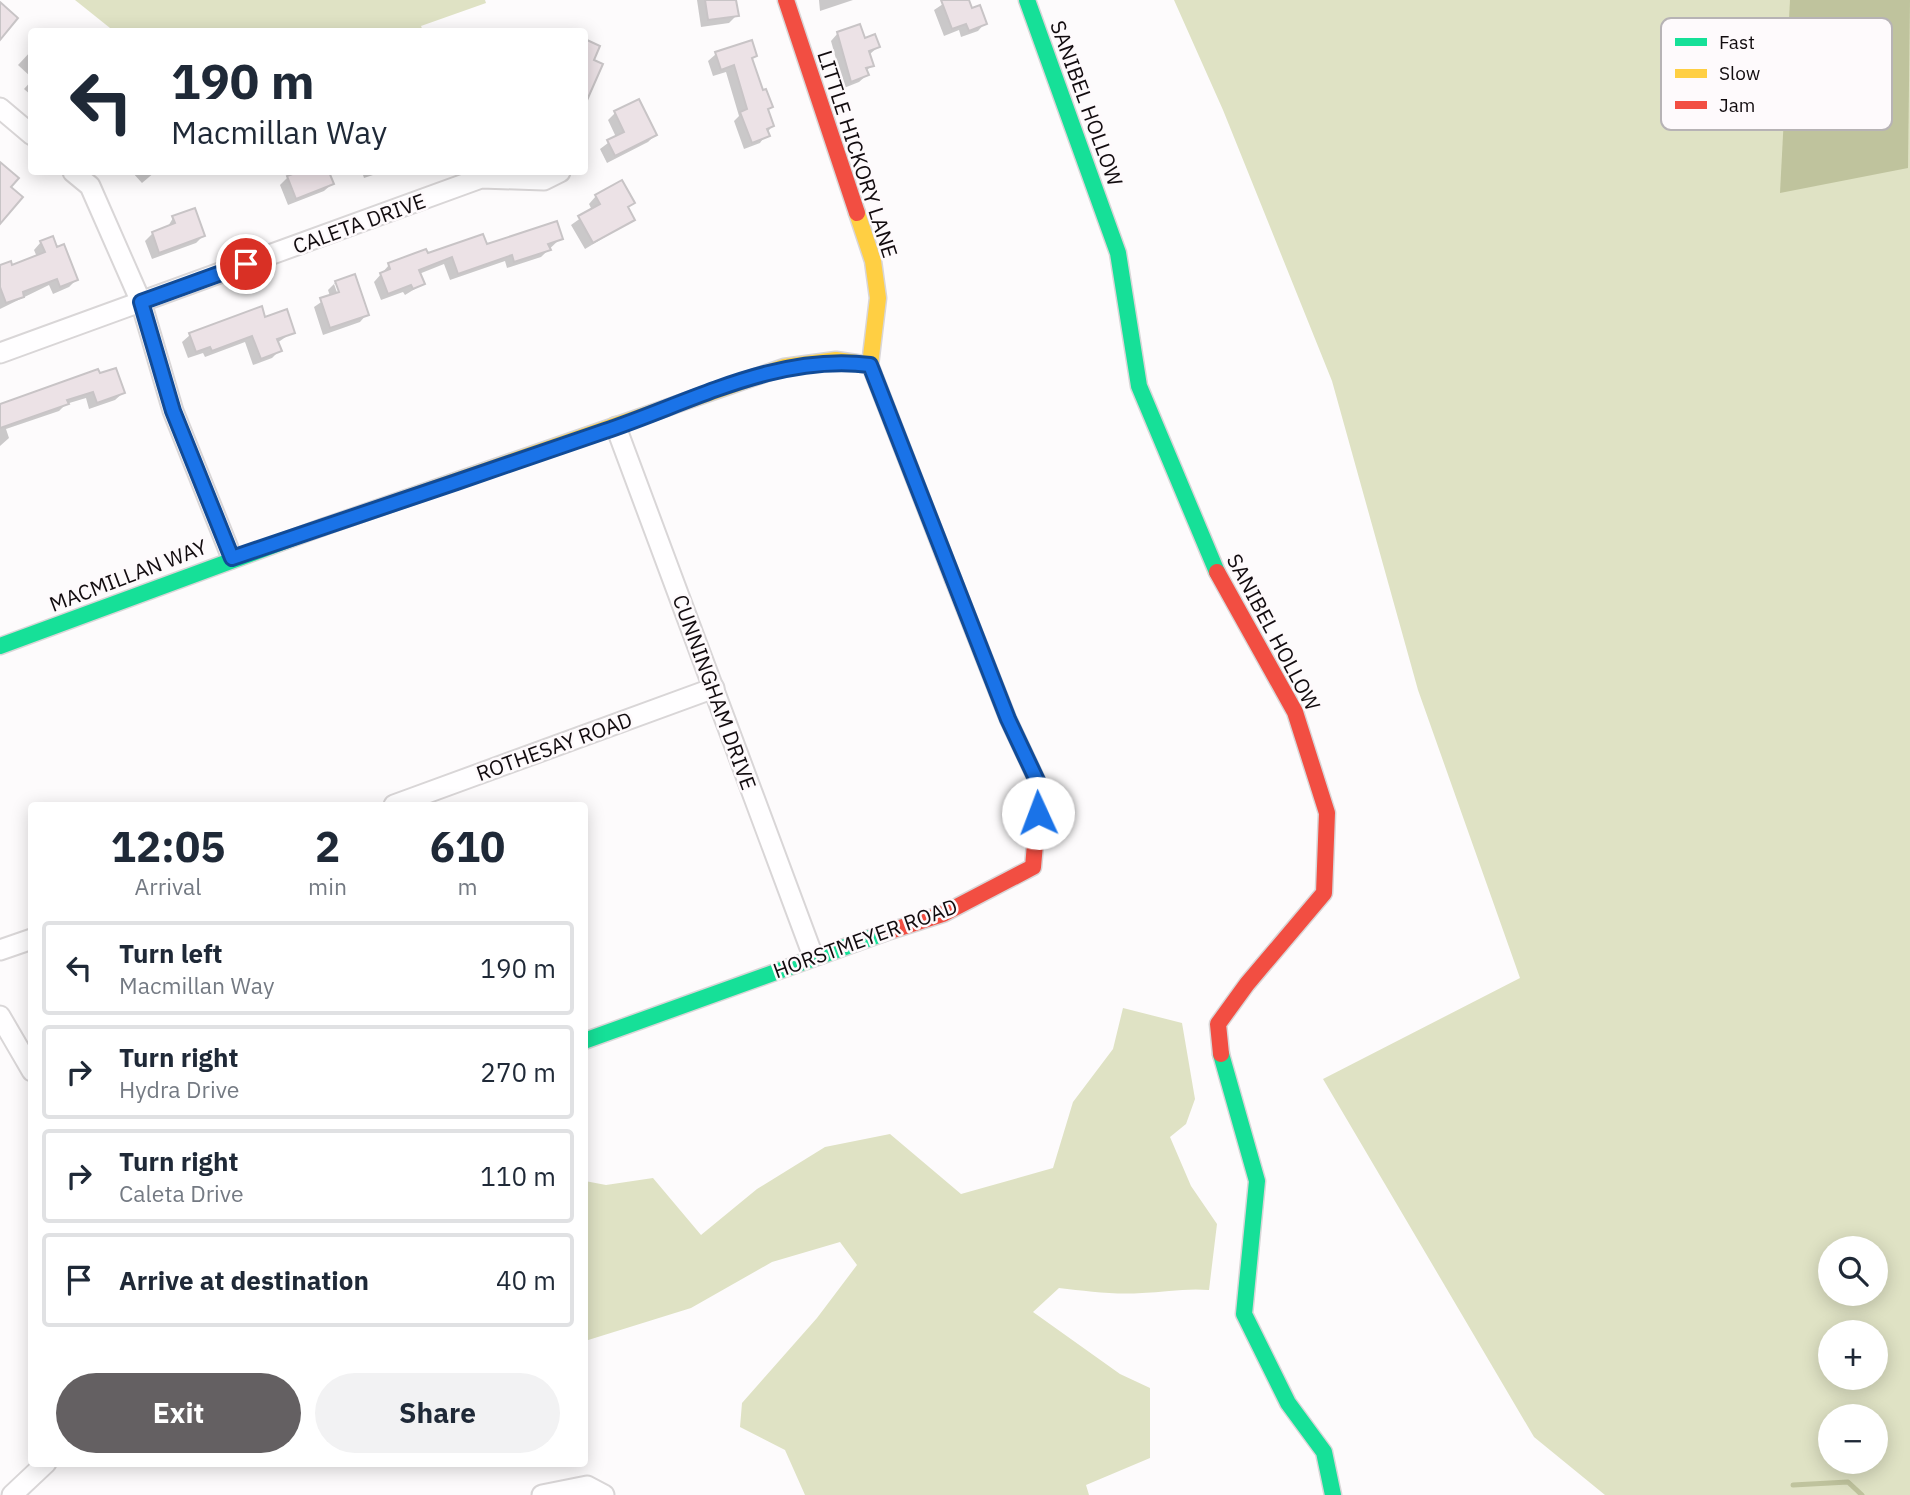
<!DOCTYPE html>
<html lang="en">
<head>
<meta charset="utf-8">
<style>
	:root { --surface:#fff; --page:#f2f2f3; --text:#1f2937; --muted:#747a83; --line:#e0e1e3; --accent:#646062 }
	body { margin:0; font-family:"IBM Plex Sans",sans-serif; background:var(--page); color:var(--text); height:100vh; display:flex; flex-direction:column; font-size:26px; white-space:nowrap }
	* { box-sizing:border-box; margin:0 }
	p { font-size:23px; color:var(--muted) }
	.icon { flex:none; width:38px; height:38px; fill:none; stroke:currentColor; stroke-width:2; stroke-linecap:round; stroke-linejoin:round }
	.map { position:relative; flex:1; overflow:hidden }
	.side { position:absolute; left:28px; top:802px; width:560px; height:665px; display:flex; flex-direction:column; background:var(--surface); border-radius:7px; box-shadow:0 4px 18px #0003 }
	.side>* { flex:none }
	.top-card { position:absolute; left:28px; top:28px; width:560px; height:147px; border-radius:7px; box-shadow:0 4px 18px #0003; background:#fff; color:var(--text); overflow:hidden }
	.controls { position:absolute; left:1818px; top:1236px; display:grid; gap:14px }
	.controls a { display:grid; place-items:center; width:70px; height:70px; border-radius:50%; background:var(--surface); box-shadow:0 4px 18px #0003; font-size:35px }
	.pin { position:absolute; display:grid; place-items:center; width:60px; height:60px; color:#fff; margin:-30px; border:4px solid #fff; border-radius:50%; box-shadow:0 2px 7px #0007 }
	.me { position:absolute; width:77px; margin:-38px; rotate:358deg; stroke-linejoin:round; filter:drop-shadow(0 0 5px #0008) }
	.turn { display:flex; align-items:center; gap:24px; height:147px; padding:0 28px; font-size:32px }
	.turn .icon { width:91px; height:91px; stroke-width:2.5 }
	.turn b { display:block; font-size:49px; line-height:60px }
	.eta { display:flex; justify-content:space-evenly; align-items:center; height:119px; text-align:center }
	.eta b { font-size:42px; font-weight:800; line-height:49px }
	.button { display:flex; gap:14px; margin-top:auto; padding:14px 28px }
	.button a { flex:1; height:80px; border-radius:42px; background:var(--accent); color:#fff; font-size:28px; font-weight:800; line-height:80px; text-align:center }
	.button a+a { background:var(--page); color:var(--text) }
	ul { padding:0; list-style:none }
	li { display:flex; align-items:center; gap:21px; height:94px; margin:0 14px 10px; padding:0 14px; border:4px solid var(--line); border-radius:7px }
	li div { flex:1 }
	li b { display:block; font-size:26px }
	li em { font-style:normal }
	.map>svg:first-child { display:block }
	.green { fill:#dfe2c4; fill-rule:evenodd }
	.water { fill:#bfc39d }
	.shadow { fill:#0003; fill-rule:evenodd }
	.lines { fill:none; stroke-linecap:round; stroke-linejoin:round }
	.stream { stroke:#bfc39d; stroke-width:5 }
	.building { fill:#ece2e6; stroke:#c8c4c6; stroke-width:2 }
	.street-casing { stroke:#d9d6d7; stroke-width:23 }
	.fast-casing { stroke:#d9d6d7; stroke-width:19 }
	.slow-casing { stroke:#d9d6d7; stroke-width:19 }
	.jam-casing { stroke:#d9d6d7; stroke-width:19 }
	.street { stroke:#fffeff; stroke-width:19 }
	.fast { stroke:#16e098; stroke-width:16 }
	.slow { stroke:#ffcf43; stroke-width:16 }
	.jam { stroke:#f24e42; stroke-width:16 }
	.route-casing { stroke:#114b97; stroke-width:18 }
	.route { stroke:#1a73e8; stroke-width:12 }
	.labels { text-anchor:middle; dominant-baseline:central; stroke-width:5; stroke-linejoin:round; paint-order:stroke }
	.street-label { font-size:21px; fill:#120c0f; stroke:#fefafc }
	.key { fill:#fefafc; stroke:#b7b3b5; stroke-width:2 }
	.key-label { font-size:19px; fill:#120c0f }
</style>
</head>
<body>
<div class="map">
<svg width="1910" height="1495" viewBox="0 0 1910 1495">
	<rect width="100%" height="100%" fill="#fdfbfc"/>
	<!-- green -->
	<g class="green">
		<path d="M75 0H485L486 3 421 26 423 31 115 32Z"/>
		<path d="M1174 0H1910V1495H1605L1534 1437 1323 1079 1520 978 1418 690 1332 381 1223 110ZM1830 1248H1876V1293H1830ZM1830 1332H1876V1377H1830ZM1830 1416H1876V1461H1830Z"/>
		<path d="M1123 1008 1182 1023 1195 1099 1186 1124 1170 1137 1191 1186 1217 1224 1209 1290C1186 1288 1165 1292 1142 1293 1114 1295 1086 1291 1059 1288L1033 1312 1120 1374 1150 1388V1458L1086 1485 1089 1495H805L785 1450 740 1427 742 1403 817 1318 857 1265 840 1242 772 1262 691 1308 585 1341V1181L606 1185 653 1178 701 1235 757 1189 825 1147 890 1134 961 1194 1053 1168 1073 1102 1113 1049Z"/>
	</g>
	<!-- water -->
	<path class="water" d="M1790 0H1910L1908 168 1780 193Z"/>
	<!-- shadow -->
	<g class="shadow">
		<path d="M697 0H735L737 15 729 23 701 27Z"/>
		<path d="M819 0H853L820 11Z"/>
		<path d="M949 0H967L971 11 985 23 978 31 961 37 959 30 944 36 934 10Z"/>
		<path d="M838 33 878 47 870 54 872 65 865 72 867 75 859 82 844 88 831 41Z"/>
		<path d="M32 50V78L18 65Z"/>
		<path d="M716 54 755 56 751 60 762 92 771 106 767 111 772 126 760 143 744 149 734 121 739 116 726 72 713 76 708 61Z"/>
		<path d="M32 80V96L24 89Z"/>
		<path d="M615 113 655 135 648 142 607 163 600 149 616 137 608 120Z"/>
		<path d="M132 172H155L142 183Z"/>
		<path d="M303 172H327L332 184 324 191 288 205 280 185 288 177Z"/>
		<path d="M362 172H382L364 178Z"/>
		<path d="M596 196 633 203 627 209 633 220 585 249 571 225 592 210 589 204Z"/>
		<path d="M173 218 203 236 196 243 152 259 145 241 153 233 167 228Z"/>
		<path d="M561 238 541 257 507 268 505 261 450 280 444 264 419 274 423 284 405 295 403 292 381 300 374 282 389 265 425 251 427 255Z"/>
		<path d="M41 242 56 249 76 280 69 287 53 294 49 285 0 309V267H11L37 257 34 250Z"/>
		<path d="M354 276 367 314 360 322 323 335 314 307 330 296 328 290 336 282ZM334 284H338L343 299 340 301Z"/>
		<path d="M261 309 264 319 293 332 277 343 279 351 272 358 253 365 245 342 205 357 203 353 188 358 182 342 190 335Z"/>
		<path d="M99 375 123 393 115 400 89 409 86 398 66 404 59 411 6 429 9 438 0 446V406Z"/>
	</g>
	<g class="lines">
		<!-- stream -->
		<path class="stream" d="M1793 1485 1848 1482 1862 1495"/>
	</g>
	<!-- building -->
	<g class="building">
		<path d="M705 0H736L739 16 708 20Z"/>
		<path d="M941 0H969L972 8 980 5 987 24 969 31 966 24 952 29Z"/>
		<path d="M0 2 18 18 0 40Z"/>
		<path d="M860 24 865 38 875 34 880 47 869 51 874 66 866 68 869 75 851 82 837 32Z"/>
		<path d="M587 40 600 46 594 60 603 64 584 107V47Z"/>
		<path d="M752 40 757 56 752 58 763 90 766 89 773 107 768 109 774 126 767 129 770 136 752 143 740 112 747 109 734 65 721 70 715 52Z"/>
		<path d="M639 99 657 135 615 156 607 140 624 132 614 111Z"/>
		<path d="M0 162 19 178 11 187 23 197 0 224Z"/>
		<path d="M298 172H329L334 184 296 199 287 176Z"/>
		<path d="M622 180 635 203 628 207 635 220 593 243 578 216 600 204 595 195Z"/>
		<path d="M195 208 205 236 159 253 152 232 175 223 172 216Z"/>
		<path d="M557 221 563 239 548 244 551 250 514 262 512 255 458 274 452 257 419 270 425 284 413 289 411 285 388 294 380 273 390 269 388 263 426 249 428 253 483 234 487 244Z"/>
		<path d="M53 236 57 247 64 244 78 280 60 287 57 279 23 292 24 297 6 303 0 287V265L11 261 12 265 45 252 40 241Z"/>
		<path d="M355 274 369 315 330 328 320 298 339 292 335 281Z"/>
		<path d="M262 306 265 317 287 309 295 333 277 339 282 351 261 359 252 336 212 351 210 347 196 352 189 333Z"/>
		<path d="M116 368 125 393 97 403 93 392 67 400 69 404 0 428V404L98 369 100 373Z"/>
	</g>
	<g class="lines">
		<defs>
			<g id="street">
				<path d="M0 108 32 135"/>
				<path d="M73 172 90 186 141 302 173 411 232 558"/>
				<path d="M0 353 481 178 544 180 560 172"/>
				<path d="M616 427 813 956"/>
				<path d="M394 805 714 688"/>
				<path d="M0 950 32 939"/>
				<path d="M0 1016 32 1071"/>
				<path d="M12 1495 46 1463"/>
				<path d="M542 1495 587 1486 604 1495"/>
			</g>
			<g id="fast">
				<path d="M1027 0 1118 253 1139 386 1217 572"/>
				<path d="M0 646 323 527"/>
				<path d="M584 1041 884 933"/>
				<path d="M1221 1054 1257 1181 1244 1314 1288 1403 1324 1452 1333 1495"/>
			</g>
			<g id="slow">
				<path d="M857 213 873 261 878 298 870 365 953 579"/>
				<path d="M323 527 784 367 836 360 870 365"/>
			</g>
			<g id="jam">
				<path d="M786 0 857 213"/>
				<path d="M1217 572 1295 712 1327 813 1324 893 1247 984 1218 1024 1221 1054"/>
				<path d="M884 933 943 914 1033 867 1040 787 1008 719 953 579"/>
			</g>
		</defs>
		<!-- street casing -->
		<use href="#street" class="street-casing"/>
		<!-- fast casing -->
		<use href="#fast" class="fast-casing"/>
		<!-- slow casing -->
		<use href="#slow" class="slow-casing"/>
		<!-- jam casing -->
		<use href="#jam" class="jam-casing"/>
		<!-- street -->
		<use href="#street" class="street"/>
		<!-- fast -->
		<use href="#fast" class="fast"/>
		<!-- slow -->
		<use href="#slow" class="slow"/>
		<!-- jam -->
		<use href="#jam" class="jam"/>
	</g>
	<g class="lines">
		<defs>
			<path id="route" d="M246 264 141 302 173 411 232 558C356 516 481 474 605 431 691 402 778 353 870 365L1008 719 1040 787 1038 813"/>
		</defs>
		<!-- route casing -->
		<use href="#route" class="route-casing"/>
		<!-- route -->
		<use href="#route" class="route"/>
	</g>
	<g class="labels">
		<!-- street labels -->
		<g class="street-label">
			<text transform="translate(1087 103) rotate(70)">SANIBEL HOLLOW</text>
			<text transform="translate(858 154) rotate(72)">LITTLE HICKORY LANE</text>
			<text transform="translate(359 223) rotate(-20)">CALETA DRIVE</text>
			<text transform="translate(128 575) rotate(-21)">MACMILLAN WAY</text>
			<text transform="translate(1274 632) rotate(62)">SANIBEL HOLLOW</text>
			<text transform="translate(715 692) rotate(70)">CUNNINGHAM DRIVE</text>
			<text transform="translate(554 746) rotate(-20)">ROTHESAY ROAD</text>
			<text transform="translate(865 938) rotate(-20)">HORSTMEYER ROAD</text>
		</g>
	</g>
	<!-- legend -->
	<rect x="1661" y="18" width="231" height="112" rx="10" class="key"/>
	<rect x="1675" y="38" width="32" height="8" fill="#16e098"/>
	<rect x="1675" y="69" width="32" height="9" fill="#ffcf43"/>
	<rect x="1675" y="101" width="32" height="8" fill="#f24e42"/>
	<g class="key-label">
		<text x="1719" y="49">Fast</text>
		<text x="1719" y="80">Slow</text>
		<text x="1719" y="112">Jam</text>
	</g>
</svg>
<div class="controls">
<a><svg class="icon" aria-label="search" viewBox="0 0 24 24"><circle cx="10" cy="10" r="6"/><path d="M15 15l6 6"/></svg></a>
<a>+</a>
<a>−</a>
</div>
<div class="pin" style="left:246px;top:264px;background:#d93025"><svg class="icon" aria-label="arrive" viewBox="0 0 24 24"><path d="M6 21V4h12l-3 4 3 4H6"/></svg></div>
<svg class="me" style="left:1038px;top:813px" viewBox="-20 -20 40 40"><circle r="19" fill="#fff"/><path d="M0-13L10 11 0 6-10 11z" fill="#1a73e8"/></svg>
<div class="top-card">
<div class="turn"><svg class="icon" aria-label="left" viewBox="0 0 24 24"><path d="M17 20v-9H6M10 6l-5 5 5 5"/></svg><div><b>190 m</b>Macmillan Way</div></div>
</div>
<section class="side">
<div class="eta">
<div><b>12:05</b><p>Arrival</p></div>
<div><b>2</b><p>min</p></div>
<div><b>610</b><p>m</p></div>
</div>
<ul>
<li><svg class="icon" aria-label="left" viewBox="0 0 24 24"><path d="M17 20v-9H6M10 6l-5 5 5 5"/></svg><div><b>Turn left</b><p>Macmillan Way</p></div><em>190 m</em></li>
<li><svg class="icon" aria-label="right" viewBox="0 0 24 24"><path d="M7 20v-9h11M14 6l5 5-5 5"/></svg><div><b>Turn right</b><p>Hydra Drive</p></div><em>270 m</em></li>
<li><svg class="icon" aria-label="right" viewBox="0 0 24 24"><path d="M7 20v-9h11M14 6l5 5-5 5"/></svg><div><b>Turn right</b><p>Caleta Drive</p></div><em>110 m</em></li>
<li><svg class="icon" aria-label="arrive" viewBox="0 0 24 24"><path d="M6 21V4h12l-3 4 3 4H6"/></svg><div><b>Arrive at destination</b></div><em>40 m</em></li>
</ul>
<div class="button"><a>Exit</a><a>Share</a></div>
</section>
</div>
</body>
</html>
